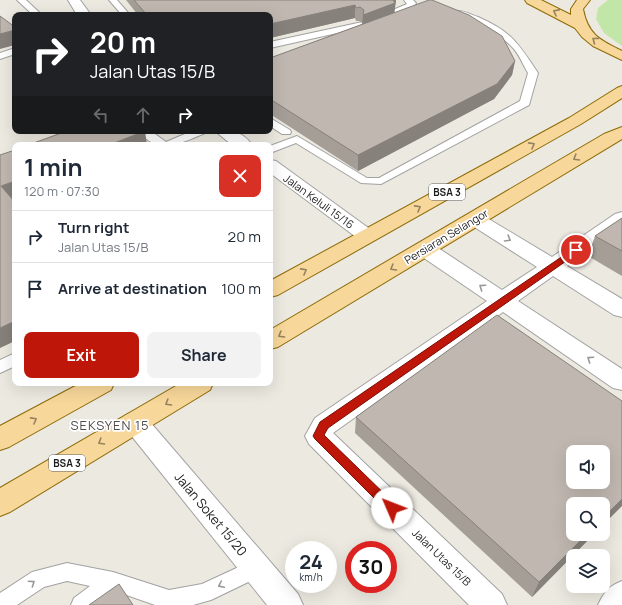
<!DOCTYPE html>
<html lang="en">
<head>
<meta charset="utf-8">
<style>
	:root { --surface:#fff; --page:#f2f2f3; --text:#1f2937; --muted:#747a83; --line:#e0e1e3; --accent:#be1608 }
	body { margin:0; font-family:Manrope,sans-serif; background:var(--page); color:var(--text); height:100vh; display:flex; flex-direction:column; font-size:15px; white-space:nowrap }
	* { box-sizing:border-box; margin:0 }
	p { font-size:13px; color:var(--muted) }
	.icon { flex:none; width:22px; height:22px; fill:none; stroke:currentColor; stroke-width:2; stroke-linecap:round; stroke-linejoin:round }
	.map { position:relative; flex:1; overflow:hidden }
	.drawer { position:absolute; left:12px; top:142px; width:261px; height:244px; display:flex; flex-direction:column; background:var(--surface); border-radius:8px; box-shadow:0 4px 16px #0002 }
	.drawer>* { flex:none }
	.banner { position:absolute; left:12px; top:12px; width:261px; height:122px; border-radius:8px; box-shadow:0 4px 16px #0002; background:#202124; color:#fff; overflow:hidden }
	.fabs { position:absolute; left:566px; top:445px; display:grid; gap:8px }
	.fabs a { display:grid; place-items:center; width:44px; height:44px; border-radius:8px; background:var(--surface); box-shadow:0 4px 16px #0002; font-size:20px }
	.speed { position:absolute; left:285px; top:541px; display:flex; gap:8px; font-size:20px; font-weight:700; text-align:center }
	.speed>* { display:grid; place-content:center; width:52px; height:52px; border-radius:50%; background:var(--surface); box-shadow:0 4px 16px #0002; line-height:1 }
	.speed small { font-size:10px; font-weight:400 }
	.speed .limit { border:6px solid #d22; background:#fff; color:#111 }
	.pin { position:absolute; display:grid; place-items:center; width:34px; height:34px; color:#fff; margin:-17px; border:2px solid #fff; border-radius:50%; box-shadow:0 1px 4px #0007 }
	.me { position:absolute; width:44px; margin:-22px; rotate:314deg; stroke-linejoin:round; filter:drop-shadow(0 0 3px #0008) }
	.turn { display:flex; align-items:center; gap:14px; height:84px; padding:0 12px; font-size:18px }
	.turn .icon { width:52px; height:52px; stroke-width:2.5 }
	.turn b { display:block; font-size:28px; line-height:34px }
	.lanes { display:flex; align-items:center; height:38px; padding:0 12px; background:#0003; justify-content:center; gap:20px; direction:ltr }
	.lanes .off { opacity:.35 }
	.round { display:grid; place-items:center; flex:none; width:42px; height:42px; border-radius:8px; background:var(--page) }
	.headline { display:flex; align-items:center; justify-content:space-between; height:68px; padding:0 12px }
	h1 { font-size:24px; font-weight:700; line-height:30px }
	.cta { display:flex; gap:8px; margin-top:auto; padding:8px 12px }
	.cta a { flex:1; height:46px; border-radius:8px; background:var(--accent); color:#fff; font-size:16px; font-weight:700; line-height:46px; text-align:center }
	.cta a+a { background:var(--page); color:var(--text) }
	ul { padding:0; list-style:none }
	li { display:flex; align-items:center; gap:12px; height:52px; padding:0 12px; border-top:1px solid var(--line) }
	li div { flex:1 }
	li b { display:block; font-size:15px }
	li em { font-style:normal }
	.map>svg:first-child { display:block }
	.grass { fill:#c1e6a7 }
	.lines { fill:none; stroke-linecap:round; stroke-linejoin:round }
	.lane-casing { stroke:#a2a2a2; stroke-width:2 }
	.street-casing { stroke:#a2a2a2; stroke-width:2 }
	.primary-casing { stroke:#8c6a06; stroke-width:2 }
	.lane { fill:#fff; fill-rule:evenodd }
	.street { fill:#fff; fill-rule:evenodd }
	.primary { fill:#f8d79a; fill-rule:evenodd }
	.wall { fill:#a59e97 }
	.shaded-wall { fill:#86817b }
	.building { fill:#c0b8b0; stroke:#86817b; fill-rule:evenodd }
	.oneway { stroke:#958261 }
	.oneway2 { stroke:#989898 }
	.route { fill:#be1608; stroke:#7c0e05 }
	.labels { text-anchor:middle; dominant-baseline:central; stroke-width:3.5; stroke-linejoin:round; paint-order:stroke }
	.shield { fill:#fff; stroke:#5f5f5f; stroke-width:1 }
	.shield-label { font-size:10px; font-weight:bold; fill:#1b1b1b }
	.street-label { font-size:11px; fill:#1b1b1b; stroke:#fff }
	.quarter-label { font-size:13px; letter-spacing:1px; fill:#4e4e4e; stroke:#fff }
	.near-street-label { font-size:13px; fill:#1b1b1b; stroke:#fff }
</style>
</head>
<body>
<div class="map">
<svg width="622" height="605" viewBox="0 0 622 605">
	<rect width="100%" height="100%" fill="#ece9e0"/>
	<!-- grass -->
	<path class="grass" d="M608 0H622V46L604 33 596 19 598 8Z"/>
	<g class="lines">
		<defs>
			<g id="lane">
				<path d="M17 0H26L42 15H33Z"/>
				<path d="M109 0H117L130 15H122Z"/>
				<path d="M404 0H413L416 3 413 8 373 25 270 48V42L367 21 407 4Z"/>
				<path d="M457 11C464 10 471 15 478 17 512 32 518 43 538 73L529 105 381 184 361 183 296 143 270 153V146L297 136 367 178H379L520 101 528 73C523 65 520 56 514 49 499 32 477 23 457 15L456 13Z"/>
				<path d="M15 48V54L0 59V53Z"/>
				<path d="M270 118 290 130 291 132 290 134H282L270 126Z"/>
				<path d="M139 131H151L166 142 192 131H206L205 133C182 143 157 156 139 131Z"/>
				<path d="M15 353V366L0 373V360Z"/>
				<path d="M256 559 263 561 266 568 263 575 211 600 193 605H155L115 591 97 605H71L74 598 90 586 67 581 44 587 17 605H0V593L32 572 67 563 113 572 169 590 202 584Z"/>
			</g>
			<g id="street">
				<path d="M68 0H80L91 15H77Z"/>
				<path d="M215 131C230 131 242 130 252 145H232Z"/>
				<path d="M270 160 276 161 374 232 377 236 374 240 367 242 360 240 270 173Z"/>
				<path d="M622 212V227L567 266 622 299V317L614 315 553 276 518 301 622 369V390L613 388 503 312 333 433 502 594 507 605H469L309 444 305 436 315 418 487 301 418 254 415 249 418 244 425 242 432 244 502 290 537 267 468 223 465 219 468 215 475 213 482 215 552 257 615 214Z"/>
				<path d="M135 412 144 415 298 594 303 605H267L126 429 122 422 126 415Z"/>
				<path d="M622 581V605H598C604 592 609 586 622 581Z"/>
			</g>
			<g id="primary">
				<path d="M525 0H541L571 15V9L577 0H590L583 9C588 35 600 40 622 51V60L593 46 582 37 575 28 527 3Z"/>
				<path d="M622 86V98L581 124 278 295 270 297V281L569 118 617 88Z"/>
				<path d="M622 127V139L278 347 270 349V330L604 134Z"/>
				<path d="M81 383H114L111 390 9 447 0 450V426Z"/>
				<path d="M181 383H213L210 390 10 512 0 516V488Z"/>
			</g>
		</defs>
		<!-- lane casing -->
		<use href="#lane" class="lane-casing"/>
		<!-- street casing -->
		<use href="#street" class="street-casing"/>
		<!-- primary casing -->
		<use href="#primary" class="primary-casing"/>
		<!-- lane -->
		<use href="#lane" class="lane"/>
		<!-- street -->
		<use href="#street" class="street"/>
		<!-- primary -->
		<use href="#primary" class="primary"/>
	</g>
	<!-- wall -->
	<g class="wall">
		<path d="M126 0H396L394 13 515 61 512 75 494 99 358 171 270 114V58L362 24V23L359 21H356L355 18 270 38V15H138Z"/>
		<path d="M622 218V276L588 256 595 236Z"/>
		<path d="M356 417 573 534H594L532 597 355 433Z"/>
	</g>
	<!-- shaded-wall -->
	<g class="shaded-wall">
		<path d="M393 0H396L394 16 362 28 363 15Z"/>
		<path d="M355 5V18L270 38V24Z"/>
		<path d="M15 30V45L0 49V34Z"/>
		<path d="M515 61 512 75 494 99 358 171V155Z"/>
		<path d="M145 131 147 145H109Z"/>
		<path d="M15 181V199L7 202 1 186Z"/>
		<path d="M15 321V341L0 348V328Z"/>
		<path d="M622 499V506L603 525V518Z"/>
		<path d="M587 534H594L532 597 539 582Z"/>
	</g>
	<!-- building -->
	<g class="building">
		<path d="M134 0H393L395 3 363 15 364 10 360 7 356 8 355 5 270 24V15H147Z"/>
		<path d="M429 0H432L469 15 502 36 515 61 497 84 358 155 270 99V58Z"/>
		<path d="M0 16 15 27V30L0 34Z"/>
		<path d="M67 131H145L109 145H28Z"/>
		<path d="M15 150V181L1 186 15 202V321L0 328V155Z"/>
		<path d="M622 218V251L595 236Z"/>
		<path d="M497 315 622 401V499L603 518V504H573V534H587L539 582 356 417ZM573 452H603V482H573Z"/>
		<path d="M119 584 133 605H89Z"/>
	</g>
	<!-- one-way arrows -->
	<defs><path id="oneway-chevron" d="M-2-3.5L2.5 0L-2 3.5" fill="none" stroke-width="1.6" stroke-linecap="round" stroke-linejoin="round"/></defs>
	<g class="oneway">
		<use href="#oneway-chevron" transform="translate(556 12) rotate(-152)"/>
		<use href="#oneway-chevron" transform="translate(595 40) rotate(-143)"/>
		<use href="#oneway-chevron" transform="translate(532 145) rotate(-29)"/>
		<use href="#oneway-chevron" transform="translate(576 158) rotate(149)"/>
		<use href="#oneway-chevron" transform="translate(418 208) rotate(-29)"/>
		<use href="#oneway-chevron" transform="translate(393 268) rotate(149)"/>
		<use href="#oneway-chevron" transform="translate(304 271) rotate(-29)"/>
		<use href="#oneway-chevron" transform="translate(281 335) rotate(149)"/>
		<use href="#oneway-chevron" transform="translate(168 403) rotate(149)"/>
		<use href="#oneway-chevron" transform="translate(34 420) rotate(-29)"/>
		<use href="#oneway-chevron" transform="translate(101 442) rotate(149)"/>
	</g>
	<g class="oneway2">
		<use href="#oneway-chevron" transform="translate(508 239) rotate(31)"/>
		<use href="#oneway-chevron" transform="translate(482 287) rotate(-146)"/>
		<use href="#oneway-chevron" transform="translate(590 359) rotate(-146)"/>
		<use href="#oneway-chevron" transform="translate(32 583) rotate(-34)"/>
		<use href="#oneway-chevron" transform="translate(221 585) rotate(154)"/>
	</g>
	<!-- route -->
	<path class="route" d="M576 247 580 250 579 252 328 428 324 435 396 505 398 508 396 512 392 514 388 512 315 439 313 436 320 422Z"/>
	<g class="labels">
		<!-- shield labels -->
		<g class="shield">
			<rect x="429" y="184" width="36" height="16" rx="3"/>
			<rect x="49" y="455" width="36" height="16" rx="3"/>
		</g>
		<g class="shield-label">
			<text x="447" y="192">BSA 3</text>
			<text x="67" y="463">BSA 3</text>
		</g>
		<!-- street labels -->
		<g class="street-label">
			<text transform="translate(319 201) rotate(36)">Jalan Keluli 15/16</text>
			<text transform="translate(446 236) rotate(-31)">Persiaran Selangor</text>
			<text transform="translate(442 557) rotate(44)">Jalan Utas 15/B</text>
		</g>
		<!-- quarter labels -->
		<g class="quarter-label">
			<text x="110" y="425">SEKSYEN 15</text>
		</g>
		<!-- near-street labels -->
		<g class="near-street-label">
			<text transform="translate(211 514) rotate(50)">Jalan Soket 15/20</text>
		</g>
	</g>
</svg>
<div class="fabs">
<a><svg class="icon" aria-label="sound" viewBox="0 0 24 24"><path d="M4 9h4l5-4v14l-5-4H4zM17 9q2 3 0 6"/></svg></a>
<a><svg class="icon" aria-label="search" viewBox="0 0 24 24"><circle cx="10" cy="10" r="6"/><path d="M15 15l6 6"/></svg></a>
<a><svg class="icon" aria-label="layers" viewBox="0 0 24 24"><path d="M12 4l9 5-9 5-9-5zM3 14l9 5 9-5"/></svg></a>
</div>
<div class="speed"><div>24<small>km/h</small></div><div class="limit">30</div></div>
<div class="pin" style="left:576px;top:250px;background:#d93025"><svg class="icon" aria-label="arrive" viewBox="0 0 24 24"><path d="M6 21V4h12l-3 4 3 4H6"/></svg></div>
<svg class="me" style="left:392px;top:508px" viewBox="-20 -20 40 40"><circle r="19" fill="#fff"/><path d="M0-13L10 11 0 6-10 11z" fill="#be1608"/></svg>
<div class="banner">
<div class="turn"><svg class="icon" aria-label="right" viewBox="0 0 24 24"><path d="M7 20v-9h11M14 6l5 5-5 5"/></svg><div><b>20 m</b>Jalan Utas 15/B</div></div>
<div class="lanes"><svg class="icon off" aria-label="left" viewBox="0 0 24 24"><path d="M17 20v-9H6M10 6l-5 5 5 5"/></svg><svg class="icon off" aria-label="ahead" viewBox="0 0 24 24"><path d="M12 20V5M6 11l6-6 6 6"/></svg><svg class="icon" aria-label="right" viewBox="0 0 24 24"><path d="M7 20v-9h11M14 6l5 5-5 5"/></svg></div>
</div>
<section class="drawer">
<div class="headline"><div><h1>1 min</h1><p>120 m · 07:30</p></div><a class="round" style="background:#d93025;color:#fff"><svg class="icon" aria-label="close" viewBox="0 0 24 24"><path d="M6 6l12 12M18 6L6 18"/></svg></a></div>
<ul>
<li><svg class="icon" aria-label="right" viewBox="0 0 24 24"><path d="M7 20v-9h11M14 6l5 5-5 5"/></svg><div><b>Turn right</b><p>Jalan Utas 15/B</p></div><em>20 m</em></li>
<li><svg class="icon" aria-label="arrive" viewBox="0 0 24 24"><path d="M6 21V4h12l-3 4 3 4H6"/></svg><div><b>Arrive at destination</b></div><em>100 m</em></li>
</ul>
<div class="cta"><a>Exit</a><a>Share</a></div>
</section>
</div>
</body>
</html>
